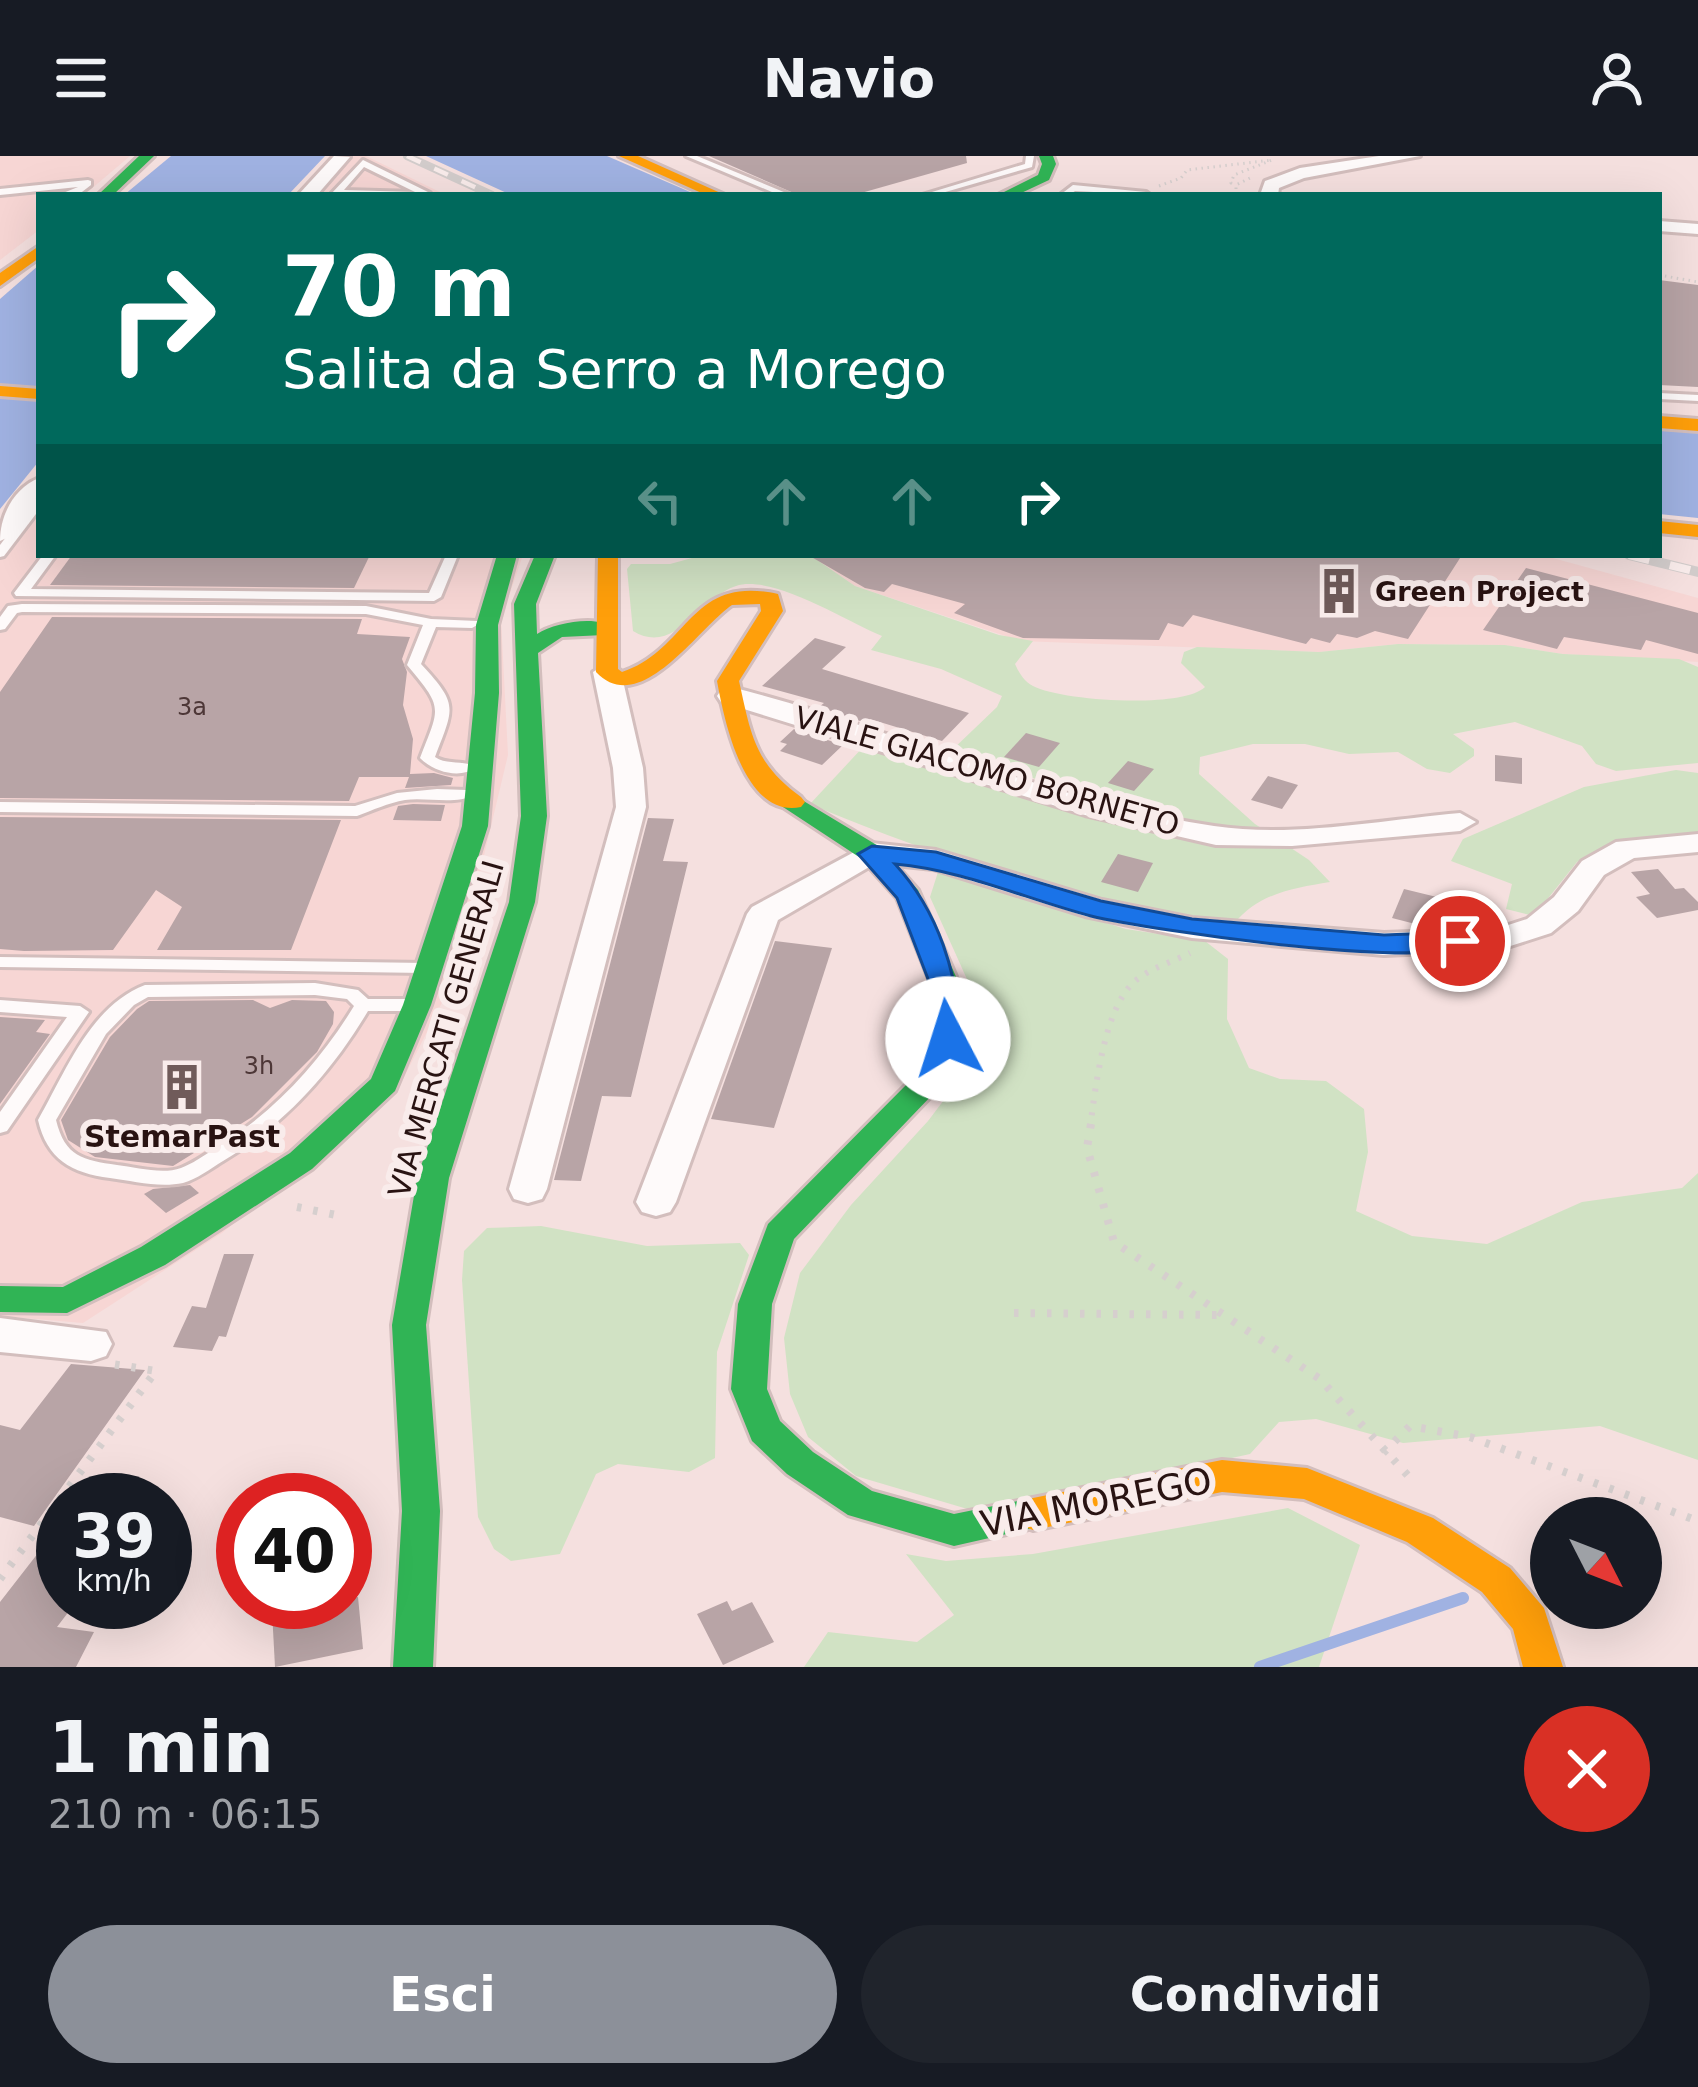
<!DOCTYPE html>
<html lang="it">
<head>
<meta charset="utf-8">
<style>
	:root { --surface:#171b24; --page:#20242c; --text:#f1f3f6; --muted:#9ea1a6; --accent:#8c9099 }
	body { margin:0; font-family:"DejaVu Sans",sans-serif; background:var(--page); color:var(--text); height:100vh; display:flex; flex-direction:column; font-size:45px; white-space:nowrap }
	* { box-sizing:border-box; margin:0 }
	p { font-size:39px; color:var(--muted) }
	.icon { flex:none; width:66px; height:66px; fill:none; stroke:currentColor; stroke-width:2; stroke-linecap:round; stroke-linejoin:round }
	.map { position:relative; height:1511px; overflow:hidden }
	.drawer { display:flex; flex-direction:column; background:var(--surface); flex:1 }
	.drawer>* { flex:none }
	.guide { position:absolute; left:36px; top:36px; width:1626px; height:366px; border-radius:0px; box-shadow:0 12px 48px #0002; background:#00695c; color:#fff; overflow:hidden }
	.needle { width:78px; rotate:132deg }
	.tools { position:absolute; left:1530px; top:1341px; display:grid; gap:24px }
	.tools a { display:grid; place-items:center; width:132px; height:132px; border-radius:50%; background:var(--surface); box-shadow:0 12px 48px #0002; font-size:60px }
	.speed { position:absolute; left:36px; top:1317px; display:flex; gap:24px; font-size:60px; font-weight:700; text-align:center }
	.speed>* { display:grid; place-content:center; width:156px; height:156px; border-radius:50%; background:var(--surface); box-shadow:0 12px 48px #0002; line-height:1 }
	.speed small { font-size:30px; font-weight:400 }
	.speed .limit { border:18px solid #d22; background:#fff; color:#111 }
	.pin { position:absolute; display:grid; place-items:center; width:102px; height:102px; color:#fff; margin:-51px; border:6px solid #fff; border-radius:50%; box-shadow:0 3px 12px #0007 }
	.me { position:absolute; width:132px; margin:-66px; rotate:355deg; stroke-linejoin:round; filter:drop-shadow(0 0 9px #0008) }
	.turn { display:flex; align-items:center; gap:42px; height:252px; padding:0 48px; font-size:54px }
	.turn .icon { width:156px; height:156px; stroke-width:2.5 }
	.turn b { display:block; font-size:84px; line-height:102px }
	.lanes { display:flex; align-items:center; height:114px; padding:0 48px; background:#0003; justify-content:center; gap:60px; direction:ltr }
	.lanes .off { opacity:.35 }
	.round { display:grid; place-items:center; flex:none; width:126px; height:126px; border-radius:63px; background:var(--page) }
	.headline { display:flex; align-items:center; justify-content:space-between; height:204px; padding:0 48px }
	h1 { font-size:72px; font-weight:700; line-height:90px }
	.action { display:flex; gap:24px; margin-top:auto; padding:24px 48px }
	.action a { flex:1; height:138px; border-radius:72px; background:var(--accent); color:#fff; font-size:48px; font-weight:700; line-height:138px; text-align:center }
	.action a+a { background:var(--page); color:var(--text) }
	header { display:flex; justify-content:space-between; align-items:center; height:156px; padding:0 48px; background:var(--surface); font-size:54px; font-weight:700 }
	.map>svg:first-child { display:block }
	.built { fill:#f7d6d4 }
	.green { fill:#d1e2c4 }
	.water { fill:#a0b2e2 }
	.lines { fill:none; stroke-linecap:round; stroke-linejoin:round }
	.stream { stroke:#a0b2e2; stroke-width:12 }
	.building { fill:#b8a4a6 }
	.lane-casing { stroke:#d3bebd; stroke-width:6 }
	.street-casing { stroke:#d3bebd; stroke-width:6 }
	.fast-casing { stroke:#d3bebd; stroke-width:6 }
	.slow-casing { stroke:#d3bebd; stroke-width:6 }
	.path-far2 { stroke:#d6cfce; stroke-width:3; stroke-dasharray:1.5 4.5; stroke-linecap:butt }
	.path-far1 { stroke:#d6cfce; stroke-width:6; stroke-dasharray:3 9; stroke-linecap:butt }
	.path { stroke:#d6cfce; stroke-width:8; stroke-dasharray:4.5 12; stroke-linecap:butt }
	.lane { fill:#fefafa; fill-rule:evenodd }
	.street { fill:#fefafa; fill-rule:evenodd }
	.fast { fill:#30b455; fill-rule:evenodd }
	.slow { fill:#ff9f0a; fill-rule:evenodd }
	.rail-far1-casing { stroke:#d2cccb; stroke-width:8 }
	.rail-casing { stroke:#d2cccb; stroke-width:10 }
	.rail-far1 { stroke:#f9eceb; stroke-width:4.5; stroke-dasharray:15; stroke-linecap:butt }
	.rail { stroke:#f9eceb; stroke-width:8; stroke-dasharray:21; stroke-linecap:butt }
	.route { fill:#1a73e8; stroke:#114b97; stroke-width:3 }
	.labels { text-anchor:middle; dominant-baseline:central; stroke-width:12; stroke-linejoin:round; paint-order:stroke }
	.number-label { font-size:24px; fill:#4d3737 }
	.far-poi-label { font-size:27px; font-weight:bold; fill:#291312; stroke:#f9eceb; text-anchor:start }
	.street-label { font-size:30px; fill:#291312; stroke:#f9eceb }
	.poi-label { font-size:30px; font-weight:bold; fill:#291312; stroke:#f9eceb }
	.near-street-label { font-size:36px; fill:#291312; stroke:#f9eceb }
</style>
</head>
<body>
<header><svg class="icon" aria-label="menu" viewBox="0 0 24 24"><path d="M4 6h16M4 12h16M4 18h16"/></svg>Navio<svg class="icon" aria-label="person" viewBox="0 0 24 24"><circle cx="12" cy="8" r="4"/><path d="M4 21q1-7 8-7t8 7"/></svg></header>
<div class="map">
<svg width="1698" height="1511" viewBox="0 0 1698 1511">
	<rect width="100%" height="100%" fill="#f5e0df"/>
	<!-- built -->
	<g class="built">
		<path d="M0 0H130L84 39H39V74L0 104Z"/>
		<path d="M351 0H366L446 39H314Z"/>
		<path d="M39 340V399H523L501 463 508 599 455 821 398 933 222 1077 83 1167 0 1160V389Z"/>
		<path d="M810 399H1542L1698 442V506L1563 498 1504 489 1398 488 1319 496 1020 485 855 430Z"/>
	</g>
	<!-- green -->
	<g class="green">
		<path d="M703 399H810L855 430 999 479 1033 485 1015 508C1019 517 1024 525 1033 530 1061 545 1183 553 1205 531L1181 507 1184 496 1197 491 1319 496 1398 488 1505 489 1563 498 1679 503 1698 511V607L1616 615 1596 608 1582 590 1515 566 1453 578 1474 593V600L1450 617 1427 613 1398 596 1349 598 1305 588H1253L1200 601 1199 618 1255 668 1309 704 1330 726C1293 732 1257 738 1234 768 1086 748 947 706 810 648L864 590 1054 645 1064 632 950 596 997 551 1002 540 941 513 871 494 882 480C846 465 772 418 736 430 701 441 675 501 633 475L627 413 631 408H670Z"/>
		<path d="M1676 614 1698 617V680L1617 685 1577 706 1534 760 1506 753 1512 728 1451 705 1463 683 1584 631Z"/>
		<path d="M938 716 1126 773 1205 785 1228 803 1227 863 1249 912 1280 923 1326 925 1364 953 1368 996 1356 1055 1412 1080 1487 1088 1582 1046 1682 1032 1698 1017V1304L1600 1270 1403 1287 1316 1263 1279 1266 1250 1298 981 1357 856 1320 808 1281 790 1238 784 1182 800 1117 851 1049 928 965 978 899 975 841 930 741Z"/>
		<path d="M541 1070 647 1090 740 1087 749 1099 717 1196 715 1302 689 1316 618 1308 596 1318 560 1398 511 1405 494 1393 478 1361 462 1124 464 1095 487 1072Z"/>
		<path d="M1288 1352 1360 1389 1319 1511H804L828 1476 917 1486 954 1459 906 1398 946 1405 1033 1398Z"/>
	</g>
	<!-- water -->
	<g class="water">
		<path d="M171 0H325L288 39H124Z"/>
		<path d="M426 0H607L697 39H511Z"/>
		<path d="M39 109V305L0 353V143Z"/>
		<path d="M1659 270 1698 273V362L1659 358Z"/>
	</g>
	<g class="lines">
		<!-- stream -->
		<path class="stream" d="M1260 1511 1463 1442"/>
	</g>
	<!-- building -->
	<g class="building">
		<path d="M709 0H966L967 7 854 39H798Z"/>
		<path d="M1659 124 1698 129V231L1659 229Z"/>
		<path d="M72 399H370L354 432 50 429Z"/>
		<path d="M808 399H1462L1408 483 1375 475 1357 482 1337 478 1330 487 1311 482 1306 488 1193 459 1183 471 1168 467 1159 484 1023 482 954 457 965 448 892 428 884 436 865 432Z"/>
		<path d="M1526 412 1698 457V498L1646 484 1641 494 1564 481 1557 493 1483 474Z"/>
		<path d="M52 461 362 463 357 478 410 481 402 503 407 516 403 549 413 583 410 618 434 617 453 622 451 629 405 632 409 621H359L349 645 0 642V536Z"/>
		<path d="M815 482 846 491 822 513 969 557 942 585 870 563 866 567 819 551 824 547 762 530Z"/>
		<path d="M794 573 843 589 822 609 780 595 787 588 780 586Z"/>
		<path d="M1026 577 1060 587 1039 611 1004 601Z"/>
		<path d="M1495 599 1522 602V628L1495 625Z"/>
		<path d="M1128 605 1154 613 1134 635 1108 627Z"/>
		<path d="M1268 620 1298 629 1282 653 1251 644Z"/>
		<path d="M413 648 445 649 441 665 393 664 398 650Z"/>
		<path d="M0 661 341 664 291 794H157L182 751 156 734 113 794 24 795 0 793Z"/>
		<path d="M648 662 674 663 663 705 688 706 631 941 602 940 581 1025 554 1024Z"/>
		<path d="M1118 698 1153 707 1138 736 1101 726Z"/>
		<path d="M1658 713 1675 733 1684 732 1698 746V754L1657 762 1636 741 1650 738 1631 716Z"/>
		<path d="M1404 733 1449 744 1440 767 1427 771 1392 762Z"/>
		<path d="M775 785 832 792 774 972 711 963Z"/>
		<path d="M253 844 270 852 292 844 326 845 334 856 333 868 317 896 252 961 173 1010 95 1001 68 984 61 964 110 881 137 853 149 845Z"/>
		<path d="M0 861 45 864 36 876 50 878 0 948Z"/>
		<path d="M190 1029 199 1037 166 1057 144 1038 153 1033Z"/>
		<path d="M224 1098H254L226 1181 219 1180 212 1195 173 1191 192 1150 206 1152Z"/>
		<path d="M71 1208 145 1214 34 1370 0 1361V1269L20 1274Z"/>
		<path d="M63 1365V1446H76L57 1471 94 1476 76 1511H0V1446Z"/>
		<path d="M358 1441 363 1493 275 1511 272 1455Z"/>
		<path d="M727 1445 732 1455 752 1446 774 1486 723 1509 697 1458Z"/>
	</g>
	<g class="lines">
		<defs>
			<g id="lane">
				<path d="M686 0H697L791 39H779Z"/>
				<path d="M1026 0H1034L1032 11 935 39H922L1025 8Z"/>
				<path d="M363 4 430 37 431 39H330ZM364 11 415 36 344 34Z"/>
				<path d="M88 24 91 25V29L78 39H58L78 31 0 39V33Z"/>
				<path d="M1073 29 1146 36 1150 39 1075 35 1069 39H1060Z"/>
				<path d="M1659 237 1698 239V245L1659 243Z"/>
				<path d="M39 342V354L4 400 0 401V389L35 343Z"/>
				<path d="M43 399H56L31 433 429 437 446 399H458L441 441 434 445 16 440 14 437Z"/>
				<path d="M22 448 366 450 431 463 477 465 479 468 472 472 436 471 421 508C459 549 454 551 435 601 448 610 465 603 476 612 459 623 434 616 420 602 440 550 444 553 407 509L423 469 366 458 22 456 17 457 5 473 0 474V461L8 450Z"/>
				<path d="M437 633 466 634 474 639C456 649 426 641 405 644 388 647 373 654 357 660L0 656V646L355 650 397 637Z"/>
				<path d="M0 801 425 807 434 812 425 817 0 811Z"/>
				<path d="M315 827 358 834 368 843H414L423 849 414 855H368C331 917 285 968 223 1005 210 1013 197 1023 183 1027 159 1032 133 1025 110 1022 71 1017 47 1003 38 964 65 917 90 850 145 829ZM315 839 347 843 354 850C318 909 272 958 213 994 203 1000 192 1008 181 1012 162 1019 136 1011 117 1009 83 1004 65 1001 56 964L106 878 134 849 148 841Z"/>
				<path d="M0 844 80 850 89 856 7 975 0 977V956L67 861 0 856Z"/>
			</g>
			<g id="street">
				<path d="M334 0 350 1 317 39H298Z"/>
				<path d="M1379 0H1420L1304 22 1279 32 1278 39H1260L1265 25 1300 12Z"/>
				<path d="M1659 65 1698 68V78L1659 75Z"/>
				<path d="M39 322C39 347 25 375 0 385 0 359 14 332 39 322Z"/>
				<path d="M607 508 621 516 643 612 646 651 547 1033 542 1043 528 1047 514 1043 509 1033 616 651 613 612 593 516Z"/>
				<path d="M731 531C890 571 1052 646 1214 670 1293 682 1381 664 1460 657L1476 666 1460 675 1292 690 1216 689 1085 659 721 546 717 540 721 534Z"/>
				<path d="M1698 678V696L1634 702 1604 719 1578 755 1551 777 1498 794 1384 799 1192 782 1085 760 933 713 876 707 778 764 676 1046 670 1056 656 1060 642 1056 636 1046 747 758 752 751 871 687 936 694 1102 744 1192 762 1384 777 1496 773 1527 763 1554 741 1582 705 1616 686Z"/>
				<path d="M0 1162 106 1176 112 1188 106 1200 91 1205 0 1196Z"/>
			</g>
			<g id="fast">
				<path d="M139 0H154L113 39H98Z"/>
				<path d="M1039 0H1053L1056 8 1049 24 1017 39H998L1038 19 1042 8Z"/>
				<path d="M497 399H517L498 469 499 537 488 670 431 849 395 935 312 1013 165 1109 67 1157 0 1156V1130L63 1131 141 1091 290 997 371 923 403 849 462 670 475 537 476 469Z"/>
				<path d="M535 399H555L536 448 537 478C556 466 597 459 615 472L604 479 562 481 538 497 547 660 535 746 449 1022 426 1169 440 1355 433 1511H393L402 1355 392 1169 417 1022 509 746 521 660 514 448Z"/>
				<path d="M792 638 880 691 918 734 957 823 963 883 933 938 794 1083 772 1148 767 1233 780 1265 813 1296 872 1335 954 1358 1033 1342 1046 1347 1052 1358 1046 1369 954 1390 848 1359 787 1318 752 1285 731 1233 738 1148 768 1068 910 925 933 883 929 823 897 742 862 703 783 651 779 646Z"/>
			</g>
			<g id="slow">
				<path d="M619 0H638L725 39H706Z"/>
				<path d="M39 90V102L0 130V117Z"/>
				<path d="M0 230 39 233V243L0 240Z"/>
				<path d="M1659 260 1698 263V275L1659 272Z"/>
				<path d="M1659 365 1698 369V381L1659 377Z"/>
				<path d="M598 399H618V513L622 516C690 493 689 418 778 438L783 455 739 525C751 578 754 607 801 641L805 646 801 651C744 663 724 563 717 525L761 455 760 448 732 449C698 472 640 563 596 516Z"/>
				<path d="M1222 1304 1307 1312 1433 1362 1510 1412 1544 1452 1563 1511H1523L1513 1473 1482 1436 1407 1386 1304 1343 1222 1336 1033 1374 1020 1369 1014 1358 1020 1347 1033 1342Z"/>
			</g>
		</defs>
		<!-- lane casing -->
		<use href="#lane" class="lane-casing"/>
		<!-- street casing -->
		<use href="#street" class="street-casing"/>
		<!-- fast casing -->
		<use href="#fast" class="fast-casing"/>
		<!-- slow casing -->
		<use href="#slow" class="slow-casing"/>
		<!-- path-far2 -->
		<g class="path-far2">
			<path d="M1159 30 1181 22 1187 14 1272 4 1234 19 1231 27 1236 29"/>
			<path d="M1236 39V29L1252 21"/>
			<path d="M1659 119 1698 126"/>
		</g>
		<!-- path-far1 -->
		<path class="path-far1" d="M1090 971C1096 931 1104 846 1139 822 1154 811 1174 805 1190 797"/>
		<!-- path -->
		<g class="path">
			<path d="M1091 968 1087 992 1114 1086 1320 1223 1411 1323"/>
			<path d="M297 1051 341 1060"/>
			<path d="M1014 1157 1218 1159"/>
			<path d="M1383 1297 1410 1270 1470 1281 1698 1365"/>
			<path d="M0 1423 156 1215 112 1208"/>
		</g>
		<!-- lane -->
		<use href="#lane" class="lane"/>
		<!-- street -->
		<use href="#street" class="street"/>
		<!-- fast -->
		<use href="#fast" class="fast"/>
		<!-- slow -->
		<use href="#slow" class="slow"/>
		<defs>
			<path id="rail-far1" d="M407 0 492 39"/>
			<path id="rail" d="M1629 399 1698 416"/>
		</defs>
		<!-- rail-far1 casing -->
		<use href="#rail-far1" class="rail-far1-casing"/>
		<!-- rail casing -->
		<use href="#rail" class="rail-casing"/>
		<!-- rail-far1 -->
		<use href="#rail-far1" class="rail-far1"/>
		<!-- rail -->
		<use href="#rail" class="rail"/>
	</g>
	<!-- route -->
	<path class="route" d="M872 690 936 696 1101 745 1192 763 1384 779 1460 776 1474 785C1445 818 1144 773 1091 760 1026 743 963 714 895 708 940 757 956 817 963 883L948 893 933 883 928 823 897 742 858 698Z"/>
	<!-- icons -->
	<defs>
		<symbol id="building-bare" viewBox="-9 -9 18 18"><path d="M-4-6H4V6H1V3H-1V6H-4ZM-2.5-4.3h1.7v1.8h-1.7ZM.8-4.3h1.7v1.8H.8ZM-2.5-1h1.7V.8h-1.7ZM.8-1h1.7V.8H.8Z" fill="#705b5a" stroke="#f9eceb" stroke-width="2.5" paint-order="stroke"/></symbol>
	</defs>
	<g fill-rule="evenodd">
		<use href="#building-bare" x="1306" y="402" width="66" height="66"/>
		<use href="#building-bare" x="149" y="898" width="66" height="66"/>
	</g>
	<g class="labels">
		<!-- number labels -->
		<g class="number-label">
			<text x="192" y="551">3a</text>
			<text x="259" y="910">3h</text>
		</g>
		<!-- far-poi labels -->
		<g class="far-poi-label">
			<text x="1375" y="435">Green Project</text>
		</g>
		<!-- street labels -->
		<g class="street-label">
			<text transform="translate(987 615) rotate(16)">VIALE GIACOMO BORNETO</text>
			<text transform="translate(446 873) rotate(-74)">VIA MERCATI GENERALI</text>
		</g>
		<!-- poi labels -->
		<g class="poi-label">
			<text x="182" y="980">StemarPast</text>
		</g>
		<!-- near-street labels -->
		<g class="near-street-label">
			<text transform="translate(1096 1346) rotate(-11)">VIA MOREGO</text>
		</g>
	</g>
</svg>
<div class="tools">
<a><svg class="needle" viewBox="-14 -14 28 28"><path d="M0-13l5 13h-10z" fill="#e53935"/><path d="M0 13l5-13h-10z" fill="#9ea1a6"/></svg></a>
</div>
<div class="speed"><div>39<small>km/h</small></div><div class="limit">40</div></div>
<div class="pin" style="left:1460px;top:785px;background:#d93025"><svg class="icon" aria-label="arrive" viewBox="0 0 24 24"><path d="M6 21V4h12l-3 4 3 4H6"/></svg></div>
<svg class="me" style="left:948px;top:883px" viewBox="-20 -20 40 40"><circle r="19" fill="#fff"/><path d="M0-13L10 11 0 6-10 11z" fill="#1a73e8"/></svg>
<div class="guide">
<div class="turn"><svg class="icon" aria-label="right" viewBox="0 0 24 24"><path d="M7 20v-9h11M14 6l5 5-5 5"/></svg><div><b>70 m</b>Salita da Serro a Morego</div></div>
<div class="lanes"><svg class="icon off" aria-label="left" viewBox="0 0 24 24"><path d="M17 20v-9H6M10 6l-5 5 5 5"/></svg><svg class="icon off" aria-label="ahead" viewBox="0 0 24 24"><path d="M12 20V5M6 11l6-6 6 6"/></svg><svg class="icon off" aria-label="ahead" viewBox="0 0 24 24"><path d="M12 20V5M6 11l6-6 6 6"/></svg><svg class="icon" aria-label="right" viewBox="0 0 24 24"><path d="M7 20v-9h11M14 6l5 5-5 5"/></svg></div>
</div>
</div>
<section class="drawer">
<div class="headline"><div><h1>1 min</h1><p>210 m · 06:15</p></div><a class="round" style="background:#d93025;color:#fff"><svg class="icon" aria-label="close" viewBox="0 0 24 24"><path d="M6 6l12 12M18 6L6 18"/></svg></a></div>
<div class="action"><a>Esci</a><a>Condividi</a></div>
</section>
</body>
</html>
